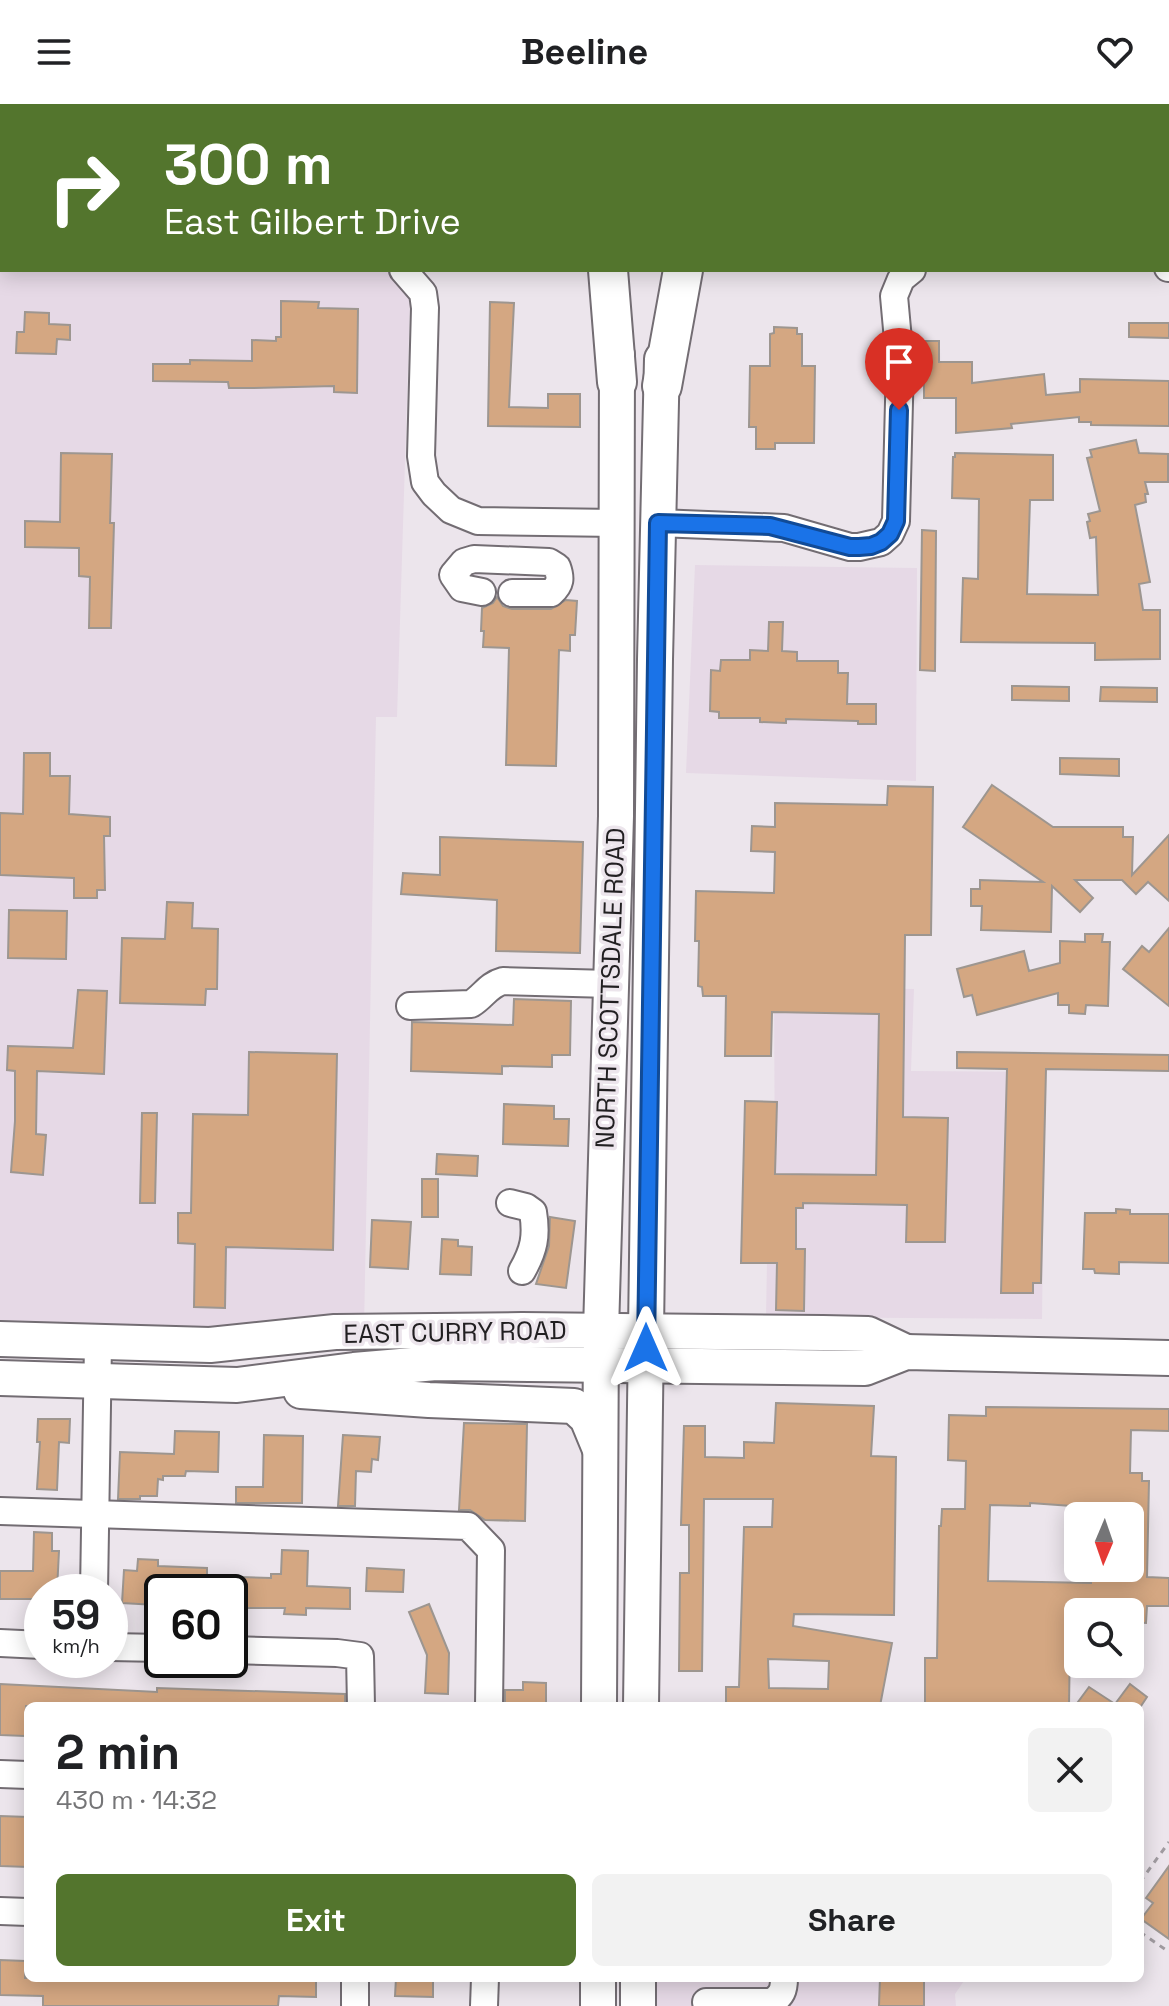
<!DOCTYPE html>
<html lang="en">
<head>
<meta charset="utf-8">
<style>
	:root { --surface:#fff; --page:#f2f2f2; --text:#202124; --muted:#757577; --accent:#53752d }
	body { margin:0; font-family:"Space Grotesk",sans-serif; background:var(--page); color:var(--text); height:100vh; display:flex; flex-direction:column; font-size:30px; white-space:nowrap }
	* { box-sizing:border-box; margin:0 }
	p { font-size:26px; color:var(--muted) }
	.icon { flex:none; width:44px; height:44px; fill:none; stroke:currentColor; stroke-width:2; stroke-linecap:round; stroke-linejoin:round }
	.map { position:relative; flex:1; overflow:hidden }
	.side { position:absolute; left:24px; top:1598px; width:1120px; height:280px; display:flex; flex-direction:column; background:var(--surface); border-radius:12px; box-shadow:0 4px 20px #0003 }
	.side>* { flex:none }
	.banner { position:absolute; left:0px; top:0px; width:1170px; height:168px; box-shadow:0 4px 20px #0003; background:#53752d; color:#fff; overflow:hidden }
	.needle { width:52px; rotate:182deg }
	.tools { position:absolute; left:1064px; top:1398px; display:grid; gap:16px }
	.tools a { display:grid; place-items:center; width:80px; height:80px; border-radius:12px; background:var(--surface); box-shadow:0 4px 20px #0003; font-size:40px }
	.speed { position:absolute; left:24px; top:1470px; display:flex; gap:16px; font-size:40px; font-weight:700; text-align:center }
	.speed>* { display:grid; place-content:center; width:104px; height:104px; border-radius:50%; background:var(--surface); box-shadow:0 4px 20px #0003; line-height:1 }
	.speed small { font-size:20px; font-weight:400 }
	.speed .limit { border:4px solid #111; border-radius:12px; background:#fff; color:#111 }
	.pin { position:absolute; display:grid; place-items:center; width:68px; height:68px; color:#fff; margin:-82px -34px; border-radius:50% 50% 50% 0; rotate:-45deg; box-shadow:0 0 8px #0007 }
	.pin .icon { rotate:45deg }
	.me { position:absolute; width:88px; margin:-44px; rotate:0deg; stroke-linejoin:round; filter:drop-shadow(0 0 6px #0008) }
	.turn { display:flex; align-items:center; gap:28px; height:168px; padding:0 32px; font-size:36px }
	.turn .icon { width:104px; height:104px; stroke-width:2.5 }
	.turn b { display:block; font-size:56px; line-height:68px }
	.round { display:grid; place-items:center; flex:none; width:84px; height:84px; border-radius:12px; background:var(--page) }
	.overview { display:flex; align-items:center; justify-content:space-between; height:136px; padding:0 32px }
	h1 { font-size:48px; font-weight:800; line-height:60px }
	.cta { display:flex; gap:16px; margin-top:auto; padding:16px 32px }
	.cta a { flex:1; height:92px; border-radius:12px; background:var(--accent); color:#fff; font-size:32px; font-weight:800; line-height:92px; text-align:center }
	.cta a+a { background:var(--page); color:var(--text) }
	header { display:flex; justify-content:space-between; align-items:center; height:104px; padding:0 32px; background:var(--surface); font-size:36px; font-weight:800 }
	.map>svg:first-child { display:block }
	.built { fill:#e6d9e6 }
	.building { fill:#d4a782; stroke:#9d9690; stroke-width:2; fill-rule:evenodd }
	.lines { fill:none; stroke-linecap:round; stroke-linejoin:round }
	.minor-casing { stroke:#736d73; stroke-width:30 }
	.major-casing { stroke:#736d73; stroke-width:38 }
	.highway-casing { stroke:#736d73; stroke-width:42 }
	.path { stroke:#a09ba0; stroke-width:3; stroke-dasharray:6 6; stroke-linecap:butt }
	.minor { stroke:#fff; stroke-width:26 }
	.major { stroke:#fff; stroke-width:34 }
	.highway { stroke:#fff; stroke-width:38 }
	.route-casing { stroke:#114b97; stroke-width:20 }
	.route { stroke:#1a73e8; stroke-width:14 }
	.labels { text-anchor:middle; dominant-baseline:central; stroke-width:7; stroke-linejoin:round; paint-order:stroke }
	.street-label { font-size:26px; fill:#211f21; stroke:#ece5ec }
</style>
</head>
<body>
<header><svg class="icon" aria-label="menu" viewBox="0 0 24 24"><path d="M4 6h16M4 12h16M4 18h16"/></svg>Beeline<svg class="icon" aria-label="heart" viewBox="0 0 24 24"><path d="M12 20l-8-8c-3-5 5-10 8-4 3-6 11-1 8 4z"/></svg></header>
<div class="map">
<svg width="1169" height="1902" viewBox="0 0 1169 1902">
	<rect width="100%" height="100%" fill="#ece5ec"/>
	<!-- built -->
	<g class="built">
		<path d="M0 127 2 166H411L397 613H376L364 1224 0 1225Z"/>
		<path d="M695 461 917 464 916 677 686 669Z"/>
		<path d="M774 883 914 885 911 967 1045 968 1042 1215 766 1213 768 1100 775 1099Z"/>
		<path d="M638 1874H966L955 1890 956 1902H638Z"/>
	</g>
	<!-- building -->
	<g class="building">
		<path d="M281 197 319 198 318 204 358 205 357 289 334 288V282L252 284H229L228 278 153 277V260H190V256L252 257V236L276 237V233H281Z"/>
		<path d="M490 198 514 199 509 303 548 304V290H580V323L488 322Z"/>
		<path d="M25 208 49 209V220L70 221V236L57 235 56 250 16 249 17 228H24Z"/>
		<path d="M1129 219H1169V234L1129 233Z"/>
		<path d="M774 223 797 224V230H802V262H815L814 339H775V345H756V323H749L750 262H770V230L774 229Z"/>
		<path d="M924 237H939V258H972V279L1044 270 1046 291 1080 288V275L1169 277V322L1091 321V318H1079V313L1011 320 1012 324 956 329V294H924Z"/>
		<path d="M1136 336 1139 349 1168 350V378H1145L1148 390H1145L1146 398 1135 401 1150 478 1139 480 1143 506H1160V555L1095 556V539L961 538 963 474 978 475 979 395 952 394 953 353H955V349L1053 351V396H1030L1027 490 1098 491 1096 433 1090 434 1087 418 1090 417 1088 410 1100 407 1087 354 1092 353 1090 346Z"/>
		<path d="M61 349 112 350 110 419H114L111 524H89L90 473 79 472V444L25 443V417L60 418Z"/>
		<path d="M922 426 936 427 935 567 920 566Z"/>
		<path d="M497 493 503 502 512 505H551L566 496 577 497 575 531H570V547L559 546 556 662 506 661 509 544 483 543 484 527H481L482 504 493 499Z"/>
		<path d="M769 518H783L782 547 797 548V557H838V569H848L847 600H876V620H858V617L786 615V619L760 618V614H719V608L710 607 711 566 720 567 721 556H750V546L768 547Z"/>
		<path d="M1012 582 1069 583V597L1012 596Z"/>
		<path d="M1101 583 1157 584V598L1100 597Z"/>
		<path d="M24 649H50V672H70L69 710 110 713V732H104L105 786H97V794H74V774L0 771V709L23 710Z"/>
		<path d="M1060 654 1119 655V672L1060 670Z"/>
		<path d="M992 681 1053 723H1123V733H1133L1132 771 1169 731V797L1148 778 1136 790 1122 776H1075L1093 794 1080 808 1052 782 1051 828 981 826 982 802H971V785H980V776L1043 778 963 723Z"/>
		<path d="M888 682 933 683 931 831H905L903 1013 948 1014 945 1138H906L907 1101 803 1099V1104H796V1145H805L804 1207 776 1206 777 1159H741L745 997 777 998 775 1070 876 1071 879 910 772 908 771 952H725L726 892H703L702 883 698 882 699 837H695L696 787 774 789 775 748 751 747 752 722 775 723V699L887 701Z"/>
		<path d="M440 733 583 738 580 849 496 847 497 796 401 790 403 769 440 771Z"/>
		<path d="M167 798 193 799 192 824 218 825 217 885H206L205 901 120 899 122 834 165 835Z"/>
		<path d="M9 806 67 807 66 855 8 854Z"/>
		<path d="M1169 824V902L1123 865 1142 842 1149 848Z"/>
		<path d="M1085 830H1103L1102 838H1110L1108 902 1086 901 1085 910 1069 909V901H1058V889L977 911 972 891 964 893 957 865 1024 847 1029 867 1060 859V837L1085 838Z"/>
		<path d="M78 886 107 887 104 970 37 967 36 1030 46 1031 43 1071 11 1068 15 1017V967L7 966 8 942 73 944Z"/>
		<path d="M514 895 571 897 570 951H552V963L502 962V970L411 967 412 918 513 921Z"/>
		<path d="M249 948 337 950 333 1146 226 1143 225 1204 194 1203 195 1140 178 1139V1109H191L193 1010 248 1011Z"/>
		<path d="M957 948 1169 951V967L1046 965 1041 1179H1033V1189H1001L1007 965 957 964Z"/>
		<path d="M504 1000 554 1002V1015H569L568 1042 503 1040Z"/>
		<path d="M142 1009H157L155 1099H140Z"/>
		<path d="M437 1050 478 1052 477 1072 436 1070Z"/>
		<rect x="422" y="1075" width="16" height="38"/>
		<path d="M1116 1105 1130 1106V1110H1169V1159L1119 1158V1170L1095 1169 1094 1165H1083L1085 1109H1116Z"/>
		<path d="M550 1113 575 1117 566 1184 536 1180 549 1142Z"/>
		<path d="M372 1116 411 1118 408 1165 370 1163Z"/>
		<path d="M442 1135 458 1136V1142L472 1143 471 1171 440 1170Z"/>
		<path d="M776 1299 874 1302 871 1352 896 1353 894 1511 794 1510 793 1522 892 1539 880 1602H726V1583H739L744 1423H772L773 1395H704L702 1567H679L680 1469H689V1421H681L684 1322H705V1353L744 1354V1338L774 1339ZM768 1555 829 1557 828 1585 769 1584Z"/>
		<path d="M986 1303 1169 1305V1327L1131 1326 1130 1369H1142V1377H1149L1147 1473 1169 1474V1502H1147L1146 1519 1130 1518V1508H1078V1538L1070 1537 1069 1602H925V1554H937L939 1422H941L942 1405H965L966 1357 948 1356 949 1311 986 1312ZM1030 1399 1086 1403V1412H1130V1464H1091V1479L988 1477 990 1401 1030 1402Z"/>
		<path d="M38 1315H70L69 1339 59 1338 57 1386 37 1385 40 1338H37Z"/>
		<path d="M464 1319 527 1320 525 1417 485 1416 470 1406H459Z"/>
		<path d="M175 1327 219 1328 218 1368 186 1367 185 1372H163V1376L158 1375 157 1392H140V1395H118L120 1348 174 1350Z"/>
		<path d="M264 1331 303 1332 302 1399H236V1383H263Z"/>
		<path d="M343 1331 380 1333 378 1356 372 1355 371 1368 356 1367 355 1402H338Z"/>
		<path d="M34 1428 52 1429V1447H59L57 1486 42 1488V1495H0V1467H33Z"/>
		<path d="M282 1446 308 1447 307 1482 350 1484V1505L306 1504V1511L284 1510 285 1504H233L230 1502V1488H157L156 1501 122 1499 124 1466 137 1467 138 1455 158 1456V1462L207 1464V1472L271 1474V1470H281Z"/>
		<path d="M367 1464 404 1466 403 1488 366 1487Z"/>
		<path d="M429 1500 449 1549 448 1590 425 1589 427 1551 409 1508Z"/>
		<path d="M523 1578 546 1579V1602H505V1586H523Z"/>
		<path d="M0 1580 157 1588V1584L345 1590V1602H26L25 1632 0 1631Z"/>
		<path d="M1130 1580 1147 1593 1141 1602H1075L1089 1583 1115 1600Z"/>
		<path d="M0 1712 28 1713V1763L0 1762Z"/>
		<path d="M1169 1762V1835L1141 1815 1153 1799 1146 1794Z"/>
		<path d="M0 1856 25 1857V1874H316V1893L279 1892 278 1902H43V1892L0 1891Z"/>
		<path d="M396 1874H433V1893L395 1892Z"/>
		<path d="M880 1874H924V1902H879Z"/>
	</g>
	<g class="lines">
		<defs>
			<g id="minor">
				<path d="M0 138H2"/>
				<path d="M1168 164H1169"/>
				<path d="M403 166 423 189 425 204 421 352 425 378 434 390 451 406 478 417 617 419"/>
				<path d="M658 419 784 424 850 443H859L881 438 890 430 896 417 900 258 894 192 901 175 912 166"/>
				<path d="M482 488 462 484 453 471 464 458 474 455 549 458 557 463C561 474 561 480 551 489H512"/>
				<path d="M410 902 471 900C484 892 488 881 503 877L610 880"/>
				<path d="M510 1099 526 1103 533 1108C537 1132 534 1146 522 1167"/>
				<path d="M0 1407 468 1422 491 1446 489 1602"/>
				<path d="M94 1488 98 1239"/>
				<path d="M0 1539 42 1541"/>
				<path d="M110 1543 162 1544"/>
				<path d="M230 1546 337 1549 360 1552 361 1602"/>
				<path d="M0 1670 28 1671"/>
				<path d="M0 1807 28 1808"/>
				<path d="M706 1898H771C782 1892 784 1886 784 1874"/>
				<path d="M355 1902V1874"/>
				<path d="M484 1902 485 1874"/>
			</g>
			<g id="major">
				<path d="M672 2V0"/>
				<path d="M0 1235 210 1241 335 1228 522 1226 823 1229 868 1230 906 1248"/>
				<path d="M0 1274 237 1281 354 1266 436 1259 865 1264 906 1248 1169 1254"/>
				<path d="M301 1287 429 1296 574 1302 587 1314 599 1343"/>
				<path d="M599 1602 601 1227 616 712 617 251"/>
				<path d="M641 1602 655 555 662 255"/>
				<path d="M598 1902V1874"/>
				<path d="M638 1902V1874"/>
			</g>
			<g id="highway">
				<path d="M280 0 341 2"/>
				<path d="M633 2 634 0"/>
				<path d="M1168 18H1169"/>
				<path d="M0 74H2"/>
				<path d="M1168 97H1169"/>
				<path d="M608 166 617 278"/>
				<path d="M662 282 683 166"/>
			</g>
		</defs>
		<!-- minor casing -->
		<use href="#minor" class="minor-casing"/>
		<!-- major casing -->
		<use href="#major" class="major-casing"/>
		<!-- highway casing -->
		<use href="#highway" class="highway-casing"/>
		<!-- path -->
		<g class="path">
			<path d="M1140 1778 1169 1738"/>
			<path d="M1140 1828 1169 1848"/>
		</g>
		<!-- minor -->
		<use href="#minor" class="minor"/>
		<!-- major -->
		<use href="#major" class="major"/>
		<!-- highway -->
		<use href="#highway" class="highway"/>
	</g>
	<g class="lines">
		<defs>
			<path id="route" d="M646 1244 658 419 770 422 850 443H859L871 442 881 438 890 430 896 417 899 306"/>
		</defs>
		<!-- route casing -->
		<use href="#route" class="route-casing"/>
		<!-- route -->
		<use href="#route" class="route"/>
	</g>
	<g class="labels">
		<!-- street labels -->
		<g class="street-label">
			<text transform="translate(610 884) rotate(-88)">NORTH SCOTTSDALE ROAD</text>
			<text transform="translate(455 1228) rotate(-1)">EAST CURRY ROAD</text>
		</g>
	</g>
</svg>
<div class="tools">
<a><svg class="needle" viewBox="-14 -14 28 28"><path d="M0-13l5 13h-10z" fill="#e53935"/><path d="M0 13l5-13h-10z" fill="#757577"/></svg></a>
<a><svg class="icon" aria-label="search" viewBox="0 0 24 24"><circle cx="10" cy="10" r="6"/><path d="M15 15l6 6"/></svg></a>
</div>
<div class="speed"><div>59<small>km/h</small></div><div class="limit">60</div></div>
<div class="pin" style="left:899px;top:306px;background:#d93025"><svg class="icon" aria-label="arrive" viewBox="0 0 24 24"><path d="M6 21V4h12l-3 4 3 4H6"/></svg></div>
<svg class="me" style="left:646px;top:1244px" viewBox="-20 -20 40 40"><path d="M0-17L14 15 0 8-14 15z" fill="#1a73e8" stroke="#fff" stroke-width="4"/></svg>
<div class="banner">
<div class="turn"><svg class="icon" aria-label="right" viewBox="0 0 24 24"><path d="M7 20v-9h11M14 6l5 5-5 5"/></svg><div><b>300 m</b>East Gilbert Drive</div></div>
</div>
<section class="side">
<div class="overview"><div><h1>2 min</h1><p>430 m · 14:32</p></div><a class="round"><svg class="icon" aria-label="close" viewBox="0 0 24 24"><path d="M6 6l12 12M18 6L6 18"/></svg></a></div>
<div class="cta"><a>Exit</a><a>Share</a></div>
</section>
</div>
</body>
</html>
